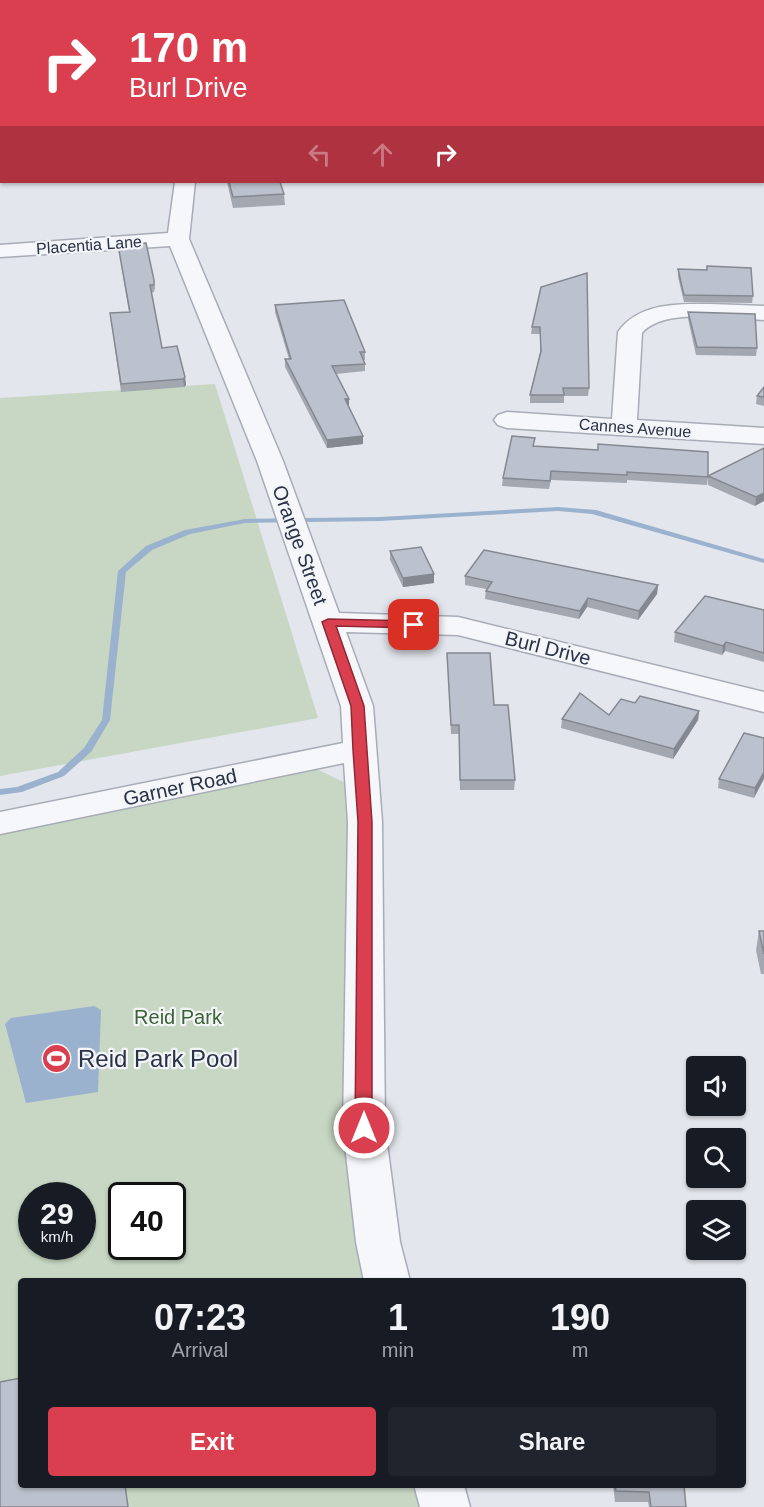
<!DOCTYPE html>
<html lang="en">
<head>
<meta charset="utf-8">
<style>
	:root { --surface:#171b24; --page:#20242c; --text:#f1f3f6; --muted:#9ea1a6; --accent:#da3f50 }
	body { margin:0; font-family:Arial,sans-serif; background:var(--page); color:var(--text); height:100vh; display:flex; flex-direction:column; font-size:22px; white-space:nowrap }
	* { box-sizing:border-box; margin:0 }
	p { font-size:20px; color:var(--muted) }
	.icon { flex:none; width:33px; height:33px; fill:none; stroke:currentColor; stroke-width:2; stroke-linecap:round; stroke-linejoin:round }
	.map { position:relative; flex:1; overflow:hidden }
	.panel { position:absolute; left:18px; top:1278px; width:728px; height:210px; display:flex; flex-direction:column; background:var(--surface); border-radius:6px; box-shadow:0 2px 4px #0004 }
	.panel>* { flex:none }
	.hud { position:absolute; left:0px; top:0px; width:765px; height:183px; box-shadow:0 2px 4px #0004; background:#da3f50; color:#fff; overflow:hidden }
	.tools { position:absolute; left:686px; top:1056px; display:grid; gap:12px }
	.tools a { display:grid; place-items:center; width:60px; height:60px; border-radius:6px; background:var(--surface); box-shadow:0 2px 4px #0004; font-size:30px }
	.speed { position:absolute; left:18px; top:1182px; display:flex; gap:12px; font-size:30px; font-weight:700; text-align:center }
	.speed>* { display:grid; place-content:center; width:78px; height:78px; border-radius:50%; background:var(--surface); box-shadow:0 2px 4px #0004; line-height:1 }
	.speed small { font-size:15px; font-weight:400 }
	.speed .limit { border:3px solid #111; border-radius:9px; background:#fff; color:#111 }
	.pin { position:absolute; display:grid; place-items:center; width:51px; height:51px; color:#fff; margin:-26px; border-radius:12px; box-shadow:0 3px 9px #0006 }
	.me { position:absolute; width:66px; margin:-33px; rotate:0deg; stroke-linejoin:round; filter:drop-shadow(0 0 4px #0008) }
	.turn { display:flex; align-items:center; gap:21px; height:126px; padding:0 30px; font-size:27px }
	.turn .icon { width:78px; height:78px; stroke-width:2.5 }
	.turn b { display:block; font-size:42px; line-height:51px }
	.lanes { display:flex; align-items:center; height:57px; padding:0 30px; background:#0003; justify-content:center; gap:30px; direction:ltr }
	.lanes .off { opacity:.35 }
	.eta { display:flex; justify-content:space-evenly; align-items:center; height:102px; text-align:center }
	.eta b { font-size:36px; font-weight:700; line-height:42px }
	.action { display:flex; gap:12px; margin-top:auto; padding:12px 30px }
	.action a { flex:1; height:69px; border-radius:6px; background:var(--accent); color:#fff; font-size:24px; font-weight:700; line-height:69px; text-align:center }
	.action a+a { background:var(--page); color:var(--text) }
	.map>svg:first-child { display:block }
	.green { fill:#c7d7c3; fill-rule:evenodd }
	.water { fill:#9bb2cf }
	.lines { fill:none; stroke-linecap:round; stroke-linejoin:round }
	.stream { fill:#9bb2cf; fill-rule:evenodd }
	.minor-casing { stroke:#a7acb7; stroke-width:3 }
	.minor { fill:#f6f7fa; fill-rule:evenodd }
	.wall { fill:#a2a7b0 }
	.shaded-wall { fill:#848890 }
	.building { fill:#bcc2cd; stroke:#848890; stroke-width:1.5 }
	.route { fill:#da3f50; stroke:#8e2934; stroke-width:1.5 }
	.labels { text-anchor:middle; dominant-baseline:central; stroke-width:4.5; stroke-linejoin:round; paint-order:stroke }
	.far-street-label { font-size:16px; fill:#293246; stroke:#f3f5f9 }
	.street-label { font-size:20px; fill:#293246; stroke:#f3f5f9 }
	.park-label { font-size:20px; fill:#3c6335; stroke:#f3f5f9 }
	.near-poi-label { font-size:24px; fill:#293246; stroke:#f3f5f9; text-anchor:start }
</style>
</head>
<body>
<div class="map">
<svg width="764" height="1507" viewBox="0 0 764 1507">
	<rect width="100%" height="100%" fill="#e3e6ec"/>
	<!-- green -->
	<g class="green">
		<path d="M215 384 318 718 0 776V398Z"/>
		<path d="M310 766 352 786 367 1281H21V1485H418L423 1507H0V831ZM32 1196H82V1246H32ZM122 1196H172V1246H122Z"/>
	</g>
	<!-- water -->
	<path class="water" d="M94 1006 101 1010 98 1092 26 1103 5 1024 11 1018Z"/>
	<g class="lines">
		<!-- stream -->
		<path class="stream" d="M558 507 596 510 764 559V563L592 514 558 511 380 521 245 523 190 534 152 550 126 572 110 720 91 752 64 776 22 792 0 795V789L17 787 58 772 84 748 102 720 118 571 146 546 185 530 245 519 380 517Z"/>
		<defs>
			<g id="minor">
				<path d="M170 0H186L187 2H171Z"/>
				<path d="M175 182H195L189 239 283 461 339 613 458 617 764 692V712L458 635 346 632 373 706 382 822 385 1128 400 1242 410 1281H364L356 1242 343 1128 348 822 344 763 0 834V812L343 743 341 706 257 461 170 246 0 257V245L168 233Z"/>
				<path d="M711 304 764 306V320C732 319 664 307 642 333L637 420 764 428V444L507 428 498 425 494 420 498 415 507 412 612 419 618 332C639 302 679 304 711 304Z"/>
				<path d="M414 1485H464L470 1507H420Z"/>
			</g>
		</defs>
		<!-- minor casing -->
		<use href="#minor" class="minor-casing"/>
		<!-- minor -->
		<use href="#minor" class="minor"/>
	</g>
	<!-- wall -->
	<g class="wall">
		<path d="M227 182H280L284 194 285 205 233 208Z"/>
		<path d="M146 243 155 288 154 292 151 293 162 348 185 377 186 385 184 387 121 392 110 313 129 312 118 245Z"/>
		<path d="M707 266 753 296 752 303 684 302 678 277V269L706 270Z"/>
		<path d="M541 287 589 388 588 396H564V403H530V395L540 353V334H531L532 327Z"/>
		<path d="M275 305 365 352V360H364L365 364V371L336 374 349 407 363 436V444L327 448 285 367V359H289L275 312Z"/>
		<path d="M688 312 757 348 756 356 696 355 688 319Z"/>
		<path d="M764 387V406L756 404 757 396Z"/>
		<path d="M534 446 708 477 707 485 627 480V483L551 480 549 489 502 486 503 478Z"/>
		<path d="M764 448 755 506 708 485V476Z"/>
		<path d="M390 551 434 574V583L403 587 390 560Z"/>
		<path d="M465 576 658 585 657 594 638 620 587 607 579 619 485 599 486 589 465 585Z"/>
		<path d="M764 610V662L725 651 722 655 674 642 675 632Z"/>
		<path d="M447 653 494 705 515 780 514 790H460L459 734H451Z"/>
		<path d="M635 703 699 711 698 720 673 759 561 728 562 719 609 715Z"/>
		<path d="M764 738 754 798 718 788 719 779Z"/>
		<path d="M759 931H764V974H761L756 950Z"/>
		<path d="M613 1485H684L686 1507H649L648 1502H615Z"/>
	</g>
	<!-- shaded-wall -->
	<g class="shaded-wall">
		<path d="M185 377 186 385 184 387 183 379Z"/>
		<path d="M345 399H349V407Z"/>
		<path d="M363 436V444L327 448V440Z"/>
		<path d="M764 493V501L755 506 756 497Z"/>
		<path d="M434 574V583L403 587V578Z"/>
		<path d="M658 585 657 594 638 620 639 611Z"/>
		<path d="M588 598 587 607 579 619 580 611Z"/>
		<path d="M726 642 725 651 722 655 723 646Z"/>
		<path d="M699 711 698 720 673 759 674 749Z"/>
		<path d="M764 772V779L754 798 755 788Z"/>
	</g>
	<!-- building -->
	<g class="building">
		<path d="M229 182H280L284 194 233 197Z"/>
		<path d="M146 243 154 280V285H150L162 348 177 346 185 377 183 379 121 384 110 313 130 312 118 245Z"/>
		<path d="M707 266 751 268 753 296 684 295 678 269 707 270Z"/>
		<path d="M587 273 589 388H563L564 395H530L541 351 540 327H532L541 287Z"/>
		<path d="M344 300 365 352H360L365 364 332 366 349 399H345L363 436 327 440 285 359H291L275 305Z"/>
		<path d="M688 312 755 314 757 348 697 347Z"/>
		<path d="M764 387V397L757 396Z"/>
		<path d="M512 436 535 438 533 446 598 450V444L708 452V477L627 472V475L551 471 550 481 503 478Z"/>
		<path d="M764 448V493L756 497 708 476Z"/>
		<path d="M421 547 434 574 403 578 390 551Z"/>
		<path d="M484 550 658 585 639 611 588 598 580 611 486 591 492 582 465 576Z"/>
		<path d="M705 596 764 610V653L726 642 723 646 675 632Z"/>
		<path d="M447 653H490L494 705H508L515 780H460L459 725H451Z"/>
		<path d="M580 693 609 715 621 699 635 703 640 696 699 711 674 749 562 719Z"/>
		<path d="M744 733 764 738V772L755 788 719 779Z"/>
		<path d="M759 931H764V954Z"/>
		<path d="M21 1378V1485H125L128 1507H0V1382Z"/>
		<path d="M615 1485H684L686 1507H651L649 1492 616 1491Z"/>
	</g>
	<!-- route -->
	<path class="route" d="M328 619 414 621 421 625 414 628 336 626 364 706 367 750 372 822V1128L370 1132H358L355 1128 358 822 353 750 351 706 322 622Z"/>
	<!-- icons -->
	<defs>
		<symbol id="stadium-disc" viewBox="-11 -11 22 22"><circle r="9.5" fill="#da3f50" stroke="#f3f5f9"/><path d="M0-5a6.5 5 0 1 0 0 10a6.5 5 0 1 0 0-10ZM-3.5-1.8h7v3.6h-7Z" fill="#fff"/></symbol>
	</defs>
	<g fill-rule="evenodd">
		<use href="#stadium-disc" x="40" y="1042" width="33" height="33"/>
	</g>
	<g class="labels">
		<!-- far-street labels -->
		<g class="far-street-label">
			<text transform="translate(89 245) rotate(-4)">Placentia Lane</text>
			<text transform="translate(635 428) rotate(4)">Cannes Avenue</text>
		</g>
		<!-- street labels -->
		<g class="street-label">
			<text transform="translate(300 545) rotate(70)">Orange Street</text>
			<text transform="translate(548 648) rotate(14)">Burl Drive</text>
			<text transform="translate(180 787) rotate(-12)">Garner Road</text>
		</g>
		<!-- park labels -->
		<g class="park-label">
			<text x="178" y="1017">Reid Park</text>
		</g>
		<!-- near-poi labels -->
		<g class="near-poi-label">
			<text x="78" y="1058">Reid Park Pool</text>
		</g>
	</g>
</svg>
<div class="tools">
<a><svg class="icon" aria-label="sound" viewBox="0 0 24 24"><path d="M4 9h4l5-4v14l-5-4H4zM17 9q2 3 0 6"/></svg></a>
<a><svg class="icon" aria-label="search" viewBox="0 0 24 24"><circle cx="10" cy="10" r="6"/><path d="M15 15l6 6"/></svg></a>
<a><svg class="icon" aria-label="layers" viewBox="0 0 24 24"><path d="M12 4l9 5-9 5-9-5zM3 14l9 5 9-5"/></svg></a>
</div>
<div class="speed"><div>29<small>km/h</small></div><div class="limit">40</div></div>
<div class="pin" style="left:414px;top:625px;background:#d93025"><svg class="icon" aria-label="arrive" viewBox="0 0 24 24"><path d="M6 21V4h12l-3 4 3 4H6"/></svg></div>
<svg class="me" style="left:364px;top:1128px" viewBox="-20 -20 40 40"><circle r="17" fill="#da3f50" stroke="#fff" stroke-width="3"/><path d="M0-11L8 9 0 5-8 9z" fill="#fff"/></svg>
<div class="hud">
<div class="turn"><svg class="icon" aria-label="right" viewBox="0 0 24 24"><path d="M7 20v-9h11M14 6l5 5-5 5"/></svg><div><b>170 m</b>Burl Drive</div></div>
<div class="lanes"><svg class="icon off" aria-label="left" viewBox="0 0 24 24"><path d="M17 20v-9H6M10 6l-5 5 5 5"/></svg><svg class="icon off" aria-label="ahead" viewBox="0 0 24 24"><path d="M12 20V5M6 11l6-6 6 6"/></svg><svg class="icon" aria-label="right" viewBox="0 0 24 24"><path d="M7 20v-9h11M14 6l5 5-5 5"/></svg></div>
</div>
<section class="panel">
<div class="eta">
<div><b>07:23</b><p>Arrival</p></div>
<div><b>1</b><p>min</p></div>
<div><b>190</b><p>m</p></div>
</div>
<div class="action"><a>Exit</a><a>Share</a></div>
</section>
</div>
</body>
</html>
